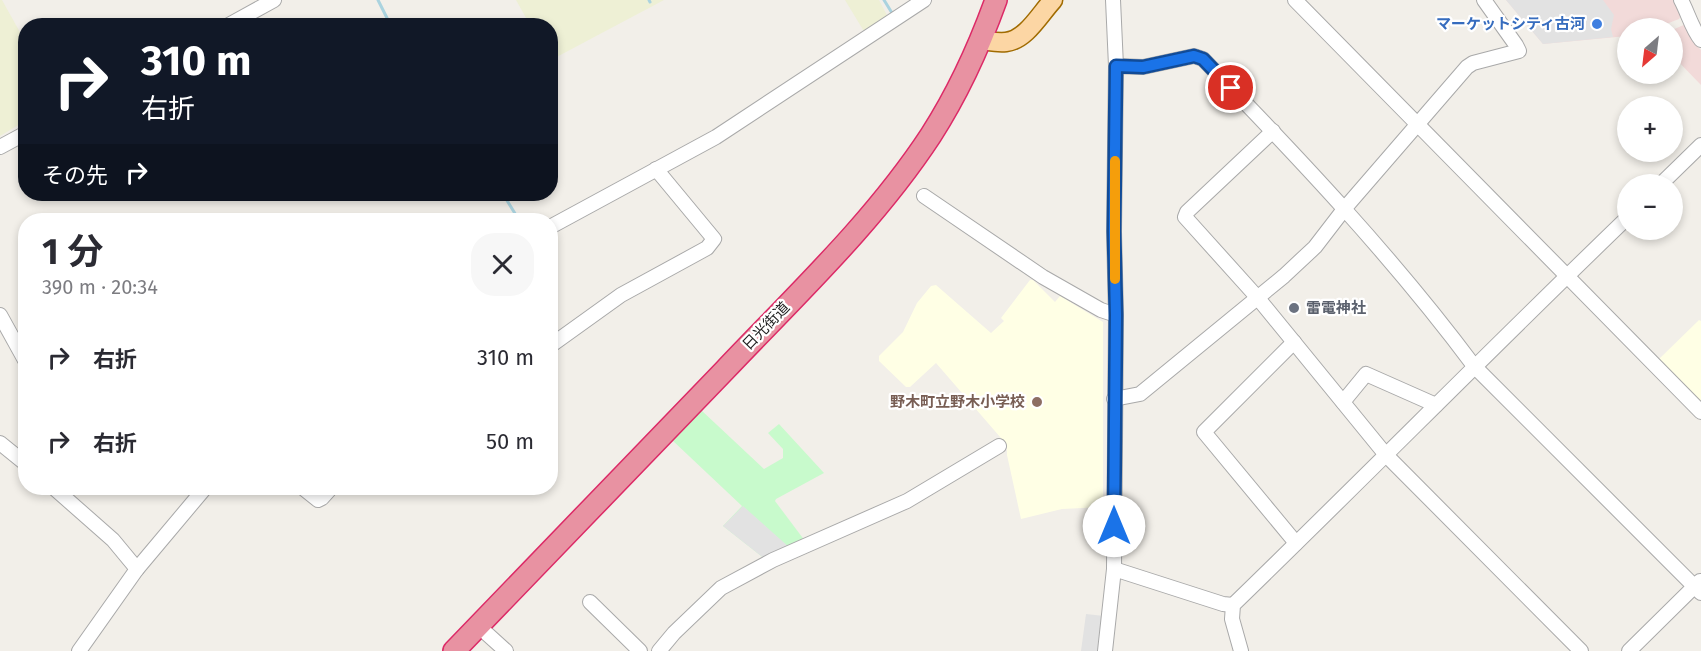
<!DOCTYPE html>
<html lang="ja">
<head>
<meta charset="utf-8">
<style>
	:root { --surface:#fff; --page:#f7f7f7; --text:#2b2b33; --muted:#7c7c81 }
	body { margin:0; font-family:"Fira Sans","Noto Sans JP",sans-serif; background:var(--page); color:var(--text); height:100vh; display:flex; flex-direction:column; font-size:22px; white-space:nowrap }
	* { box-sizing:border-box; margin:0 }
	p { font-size:20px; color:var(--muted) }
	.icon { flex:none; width:33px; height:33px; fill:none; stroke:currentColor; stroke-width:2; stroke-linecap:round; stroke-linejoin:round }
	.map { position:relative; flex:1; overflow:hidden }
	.side { position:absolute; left:18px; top:213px; width:540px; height:282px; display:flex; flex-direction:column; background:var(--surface); border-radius:24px; box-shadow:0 3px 9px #0003 }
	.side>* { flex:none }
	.top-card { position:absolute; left:18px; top:18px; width:540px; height:183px; border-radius:24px; box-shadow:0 3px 9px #0003; background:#111827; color:#fff; overflow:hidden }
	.needle { width:39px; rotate:208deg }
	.buttons { position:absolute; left:1617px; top:18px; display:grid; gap:12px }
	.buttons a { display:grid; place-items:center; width:66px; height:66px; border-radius:50%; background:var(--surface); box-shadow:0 3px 9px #0003; font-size:30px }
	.pin { position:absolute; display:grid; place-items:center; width:51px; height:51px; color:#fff; margin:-26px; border:3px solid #fff; border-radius:50%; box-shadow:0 2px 6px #0007 }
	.me { position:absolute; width:66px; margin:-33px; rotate:0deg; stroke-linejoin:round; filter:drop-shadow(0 0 4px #0008) }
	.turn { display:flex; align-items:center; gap:21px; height:126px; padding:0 24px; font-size:27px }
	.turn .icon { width:78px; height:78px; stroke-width:2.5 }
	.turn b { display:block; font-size:42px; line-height:51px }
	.then { display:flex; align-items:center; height:57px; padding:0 24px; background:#0003; gap:12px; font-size:22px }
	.round { display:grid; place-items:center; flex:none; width:63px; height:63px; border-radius:24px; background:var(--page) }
	.headline { display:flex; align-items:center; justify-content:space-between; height:102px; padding:0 24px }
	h1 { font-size:36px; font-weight:700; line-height:45px }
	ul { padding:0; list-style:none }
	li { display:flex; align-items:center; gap:18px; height:84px; padding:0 24px }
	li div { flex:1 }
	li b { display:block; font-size:22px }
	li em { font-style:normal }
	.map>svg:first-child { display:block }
	.commercial { fill:#f2dad9 }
	.education { fill:#ffffe5 }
	.farmland { fill:#eef0d5 }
	.park { fill:#c8facc }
	.parking { fill:#e2e2e2 }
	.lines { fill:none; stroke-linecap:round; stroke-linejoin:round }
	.stream { stroke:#aad3df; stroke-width:3 }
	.minor-casing { stroke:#a9a9a9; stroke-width:16 }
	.major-casing { stroke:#a06b00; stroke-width:21 }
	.highway-casing { stroke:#dc2a67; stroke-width:24 }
	.minor { stroke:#fff; stroke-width:14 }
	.major { stroke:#fcd6a4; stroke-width:18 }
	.highway { stroke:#e892a2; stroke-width:21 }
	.route-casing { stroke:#114b97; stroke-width:15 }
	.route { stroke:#1a73e8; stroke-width:10 }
	.slow { stroke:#f59e0b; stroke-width:10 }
	.shop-dot { fill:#3f7fe0; stroke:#fff; stroke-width:2 }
	.worship-dot { fill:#6b7280; stroke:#fff; stroke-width:2 }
	.education-dot { fill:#8d6e63; stroke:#fff; stroke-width:2 }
	.labels { text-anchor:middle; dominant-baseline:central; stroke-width:4.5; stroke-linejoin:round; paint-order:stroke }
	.shop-label { font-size:15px; font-weight:bold; fill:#366cbe; stroke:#fff; text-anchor:end }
	.worship-label { font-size:15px; font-weight:bold; fill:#5b616d; stroke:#fff; text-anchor:start }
	.street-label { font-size:15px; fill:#222; stroke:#fff }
	.education-label { font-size:15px; font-weight:bold; fill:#785e54; stroke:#fff; text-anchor:end }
</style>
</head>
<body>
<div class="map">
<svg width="1701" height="651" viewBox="0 0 1701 651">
	<rect width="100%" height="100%" fill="#f2efe9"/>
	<!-- commercial -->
	<g class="commercial">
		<path d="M1506 0H1675L1682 14 1679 19 1656 28H1628L1627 36 1543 44Z"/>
		<path d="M1686 24 1697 46 1701 50V85L1673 56 1672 30Z"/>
	</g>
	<!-- education -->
	<g class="education">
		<path d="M1030 280H1033L1055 302 1060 296 1103 322V507L1062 509 1021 519 1007 455V445L936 363 910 387H906L879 361V356L903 332 917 303 931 286 936 285 991 333 1004 321 1001 318Z"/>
		<path d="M1699 320 1701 321V402L1659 359Z"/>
	</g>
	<!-- farmland -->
	<g class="farmland">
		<path d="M0 0H2L26 43 25 121 0 136Z"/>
		<path d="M516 0H664L551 60 550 26 530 25Z"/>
		<path d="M845 0H879L889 19 865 33Z"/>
	</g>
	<!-- park -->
	<path class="park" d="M701 410 764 469 783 458V449L768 433 779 424 824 473 776 499 775 501 805 541 765 559 723 526 742 506 672 440Z"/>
	<!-- parking -->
	<g class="parking">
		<path d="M1506 0H1603L1614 15 1611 29 1613 37 1543 44Z"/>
		<path d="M743 506 790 548 765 559 723 526Z"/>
		<path d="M1086 614 1104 616 1100 651H1081Z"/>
	</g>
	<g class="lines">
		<!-- stream -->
		<g class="stream">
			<path d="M378 0 391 26"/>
			<path d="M649 0 650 2"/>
			<path d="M884 0 892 13"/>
			<path d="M503 194 519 220"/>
		</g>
		<defs>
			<g id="minor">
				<path d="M1295 0 1701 412"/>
				<path d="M1681 0C1688 13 1692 29 1701 40"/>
				<path d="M227 26 274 0"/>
				<path d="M1116 66 1143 67 1194 56 1203 59C1298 157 1392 256 1474 366L1701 593"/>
				<path d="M1273 131 1187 212 1185 217 1257 297 1386 455 1581 651"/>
				<path d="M0 147 26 133"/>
				<path d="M1661 184 1701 145"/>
				<path d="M924 196 1043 277 1101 310 1116 315"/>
				<path d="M550 227 716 137 924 0"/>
				<path d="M0 315 26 362"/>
				<path d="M1294 342 1204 432 1296 543"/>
				<path d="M550 346 621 295 707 248 714 239 656 169"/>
				<path d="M1114 399 1140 394 1284 276 1315 247 1345 208 1467 67 1473 63 1519 51 1516 45 1484 0"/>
				<path d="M1343 402 1366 374 1436 405"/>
				<path d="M0 443 26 464"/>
				<path d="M54 488 113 540 137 569"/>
				<path d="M303 488 318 500 322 498 331 488"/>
				<path d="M1114 569 1223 604 1233 605"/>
				<path d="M590 602 640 651"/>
				<path d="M485 632 506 651"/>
				<path d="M79 651 137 569 205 488"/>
				<path d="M659 651 674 633 721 588 773 560 907 501 999 446"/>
				<path d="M1105 651 1114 569 1116 315 1114 232 1116 66 1113 0"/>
				<path d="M1241 651 1232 619 1233 605C1366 476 1495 345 1628 217"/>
				<path d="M1629 651 1700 581"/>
			</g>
			<path id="major" d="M981 40C989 41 997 43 1006 42 1026 40 1040 14 1053 0"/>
			<path id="highway" d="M454 651C544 557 635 464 725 370 796 295 874 222 931 135 958 93 979 47 996 0"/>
		</defs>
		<!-- minor casing -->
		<use href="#minor" class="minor-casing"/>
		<!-- major casing -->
		<use href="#major" class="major-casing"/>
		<!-- highway casing -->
		<use href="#highway" class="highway-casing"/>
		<!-- minor -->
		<use href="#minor" class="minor"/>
		<!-- major -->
		<use href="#major" class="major"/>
		<!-- highway -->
		<use href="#highway" class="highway"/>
	</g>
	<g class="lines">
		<defs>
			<path id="route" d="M1114 526 1116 315 1114 231 1116 66 1143 67 1194 56 1203 59 1231 88"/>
		</defs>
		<!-- route casing -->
		<use href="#route" class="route-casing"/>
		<!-- route -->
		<use href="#route" class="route"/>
		<!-- slow -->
		<path class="slow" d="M1115 161V279"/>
	</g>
	<!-- markers -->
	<circle class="shop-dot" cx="1597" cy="24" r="6"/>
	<circle class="worship-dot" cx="1294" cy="308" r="6"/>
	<circle class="education-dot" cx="1037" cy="402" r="6"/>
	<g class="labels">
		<!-- shop labels -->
		<g class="shop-label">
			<text x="1585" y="24">マーケットシティ古河</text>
		</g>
		<!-- worship labels -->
		<g class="worship-label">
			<text x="1306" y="308">雷電神社</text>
		</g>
		<!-- street labels -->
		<g class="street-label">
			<text transform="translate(766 326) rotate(-46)">日光街道</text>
		</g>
		<!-- education labels -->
		<g class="education-label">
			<text x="1025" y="402">野木町立野木小学校</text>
		</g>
	</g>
</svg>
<div class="buttons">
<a><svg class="needle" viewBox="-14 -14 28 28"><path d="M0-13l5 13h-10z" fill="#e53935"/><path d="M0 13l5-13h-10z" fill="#7c7c81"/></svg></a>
<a>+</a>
<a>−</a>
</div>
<div class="pin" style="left:1231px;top:88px;background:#d93025"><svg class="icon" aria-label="arrive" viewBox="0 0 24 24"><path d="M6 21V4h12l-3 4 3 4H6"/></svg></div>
<svg class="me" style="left:1114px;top:526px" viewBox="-20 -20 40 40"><circle r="19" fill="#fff"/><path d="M0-13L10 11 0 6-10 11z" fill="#1a73e8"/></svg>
<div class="top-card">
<div class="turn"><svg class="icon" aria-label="right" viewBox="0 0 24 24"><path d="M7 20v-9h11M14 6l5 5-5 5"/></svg><div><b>310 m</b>右折</div></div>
<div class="then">その先<svg class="icon" aria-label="right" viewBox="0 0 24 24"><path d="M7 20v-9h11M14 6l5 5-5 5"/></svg></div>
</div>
<section class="side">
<div class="headline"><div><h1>1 分</h1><p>390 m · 20:34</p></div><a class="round"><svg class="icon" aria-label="close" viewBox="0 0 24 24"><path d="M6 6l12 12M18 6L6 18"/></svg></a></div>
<ul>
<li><svg class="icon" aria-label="right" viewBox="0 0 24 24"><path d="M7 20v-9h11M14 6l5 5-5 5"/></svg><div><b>右折</b></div><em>310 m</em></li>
<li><svg class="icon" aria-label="right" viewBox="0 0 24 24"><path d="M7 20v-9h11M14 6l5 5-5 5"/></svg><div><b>右折</b></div><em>50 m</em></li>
</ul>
</section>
</div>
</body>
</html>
